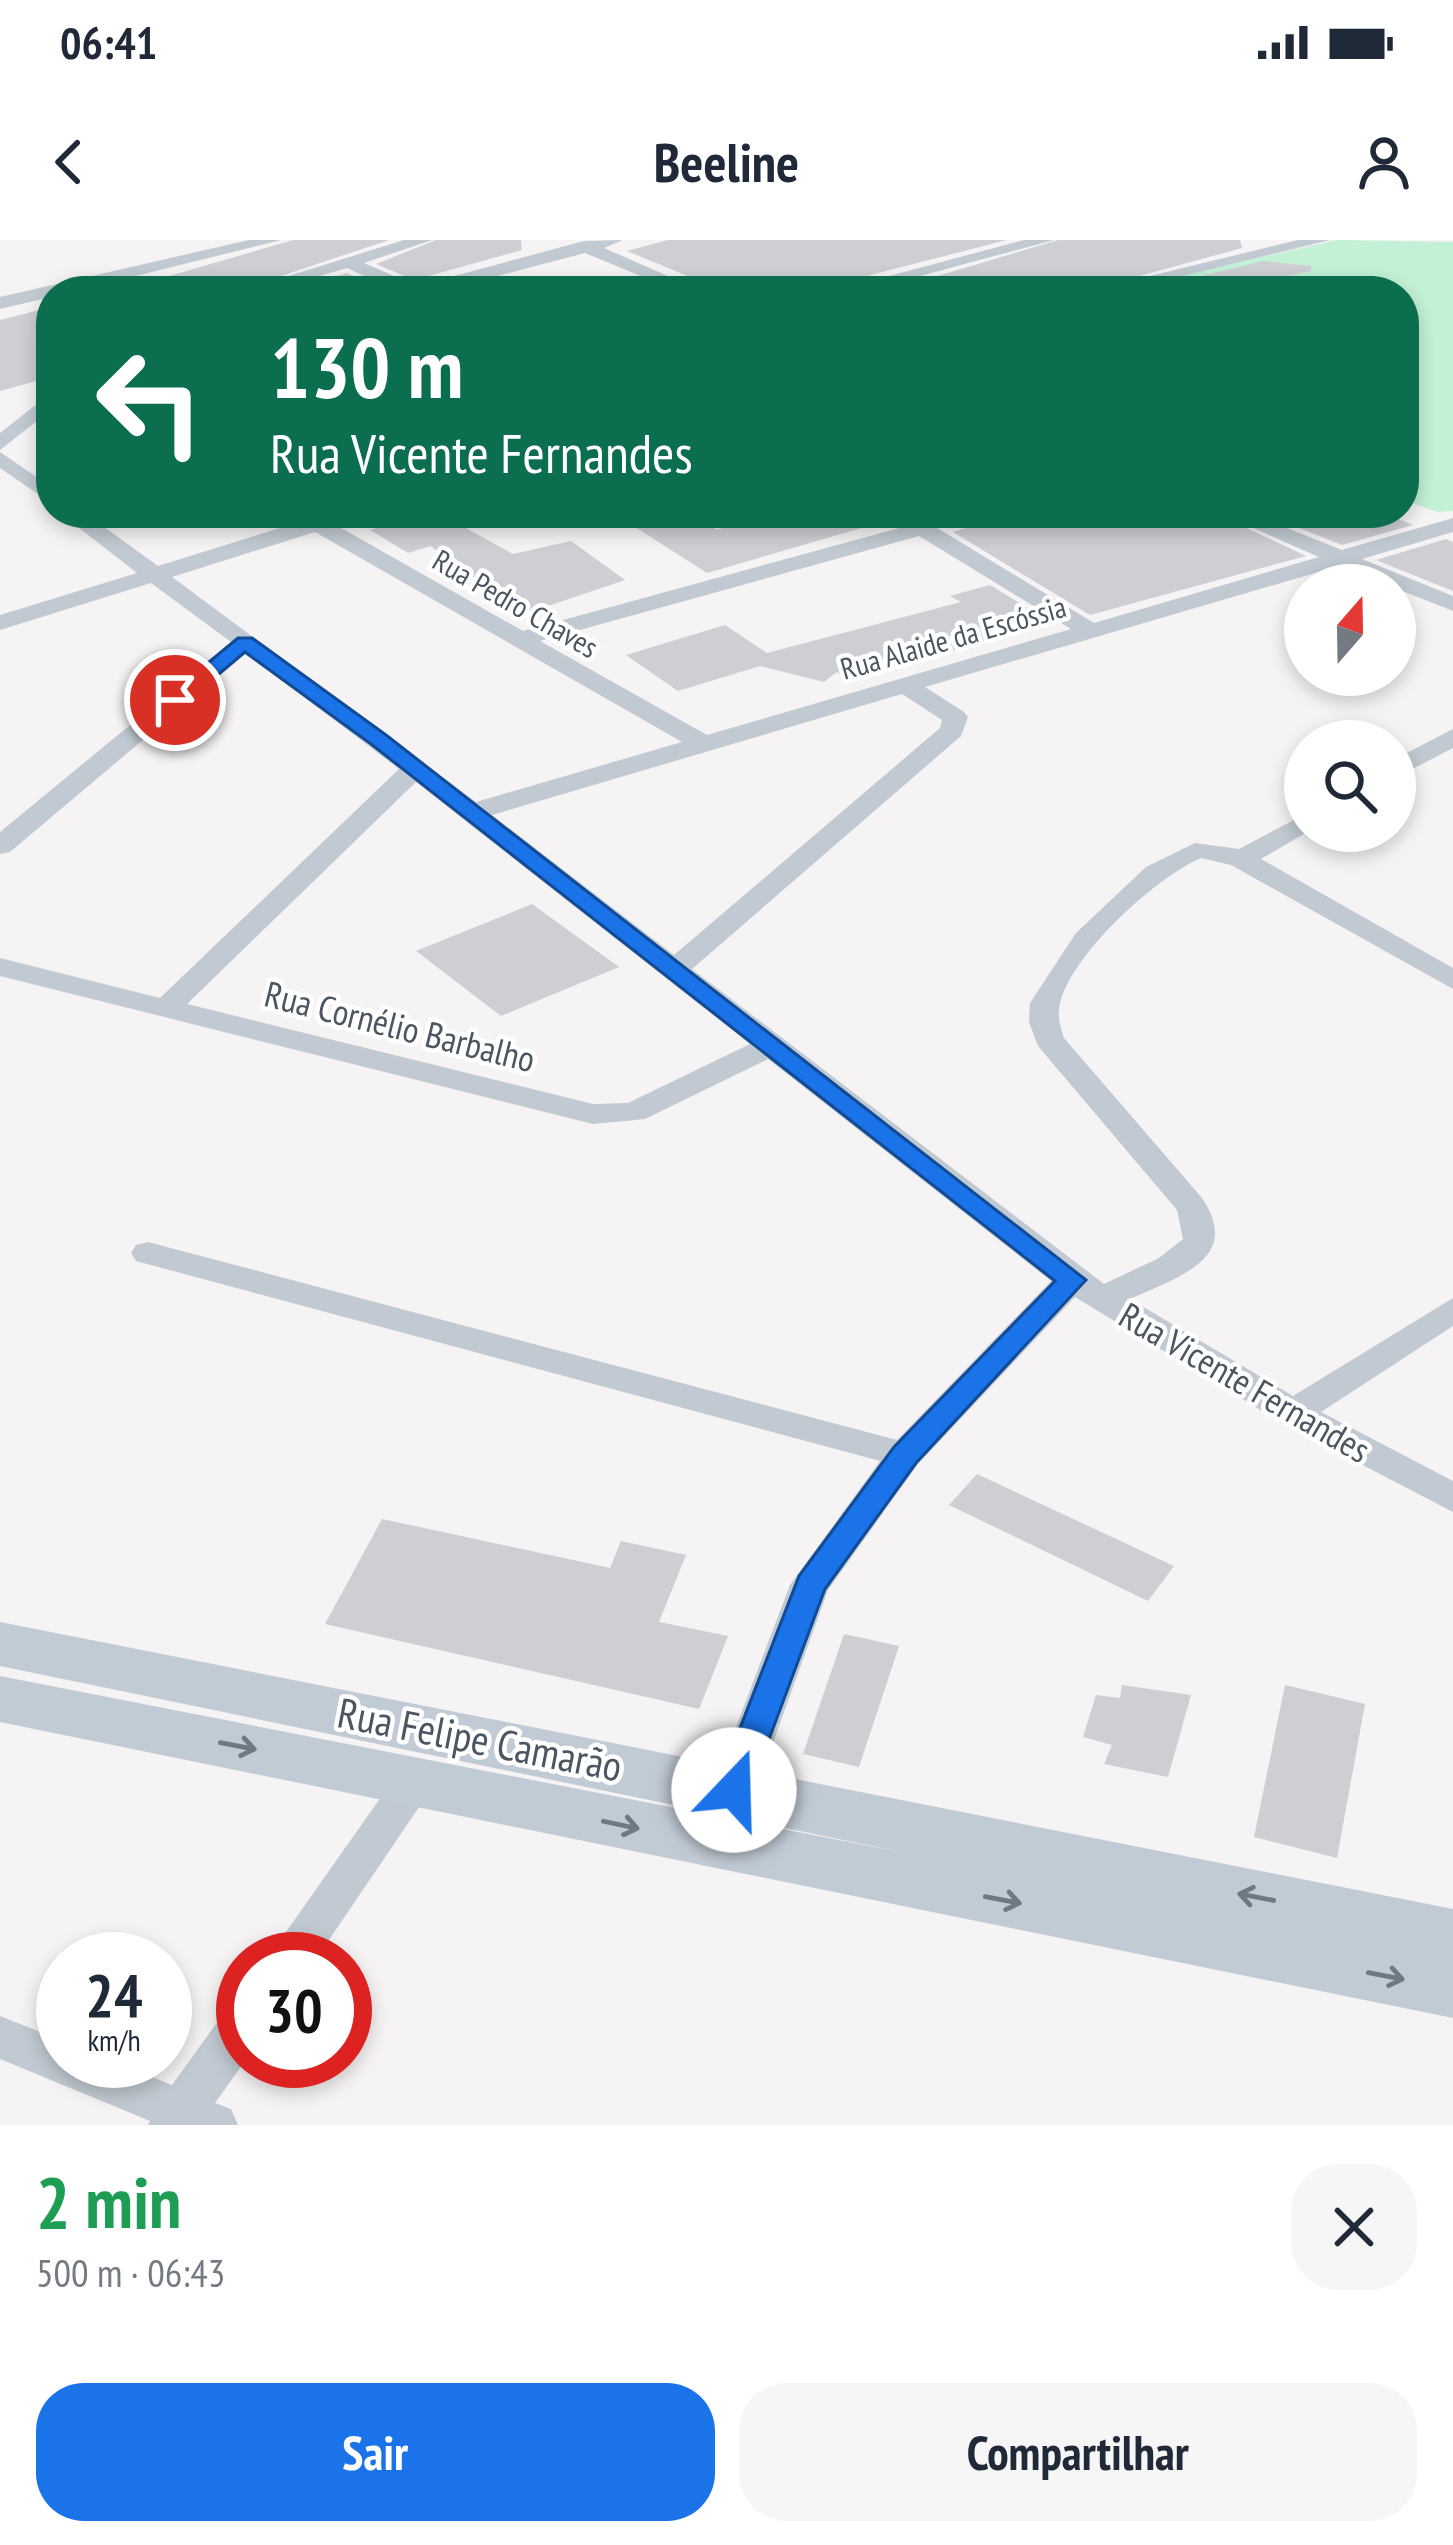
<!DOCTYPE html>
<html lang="pt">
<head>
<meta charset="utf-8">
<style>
	:root { --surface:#fff; --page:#f6f6f7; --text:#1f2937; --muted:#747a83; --accent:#1a73e8 }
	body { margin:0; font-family:"PT Sans Narrow",sans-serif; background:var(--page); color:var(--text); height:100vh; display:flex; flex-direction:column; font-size:45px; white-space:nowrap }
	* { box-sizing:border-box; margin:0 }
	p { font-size:39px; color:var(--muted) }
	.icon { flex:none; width:66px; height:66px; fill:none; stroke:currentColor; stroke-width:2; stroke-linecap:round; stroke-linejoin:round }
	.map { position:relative; height:1885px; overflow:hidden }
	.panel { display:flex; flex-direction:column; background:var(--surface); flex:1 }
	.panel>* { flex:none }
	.banner { position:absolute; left:36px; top:36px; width:1383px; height:252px; border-radius:48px; box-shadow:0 6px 18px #0003; background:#0b6e4f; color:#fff; overflow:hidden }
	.needle { width:78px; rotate:20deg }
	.buttons { position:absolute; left:1284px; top:324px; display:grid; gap:24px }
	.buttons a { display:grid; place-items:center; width:132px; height:132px; border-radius:50%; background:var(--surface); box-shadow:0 6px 18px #0003; font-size:60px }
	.speed { position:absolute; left:36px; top:1692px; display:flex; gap:24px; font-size:60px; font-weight:700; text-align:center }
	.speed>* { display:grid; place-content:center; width:156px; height:156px; border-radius:50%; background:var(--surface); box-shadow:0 6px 18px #0003; line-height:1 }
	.speed small { font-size:30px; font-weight:400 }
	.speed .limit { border:18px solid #d22; background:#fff; color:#111 }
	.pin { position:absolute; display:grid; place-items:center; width:102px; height:102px; color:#fff; margin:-51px; border:6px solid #fff; border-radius:50%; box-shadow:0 3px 12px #0007 }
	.me { position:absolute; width:132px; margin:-66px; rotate:21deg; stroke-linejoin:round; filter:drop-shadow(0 0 9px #0008) }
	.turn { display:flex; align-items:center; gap:42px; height:252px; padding:0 36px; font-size:54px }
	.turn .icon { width:156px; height:156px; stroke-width:2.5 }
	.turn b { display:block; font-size:84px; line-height:102px }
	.round { display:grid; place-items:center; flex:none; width:126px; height:126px; border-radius:48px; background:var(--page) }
	.headline { display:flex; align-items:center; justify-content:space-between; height:204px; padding:0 36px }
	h1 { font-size:72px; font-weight:600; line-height:90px; color:#1e9e55 }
	.action { display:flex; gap:24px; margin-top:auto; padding:24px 36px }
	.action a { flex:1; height:138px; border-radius:48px; background:var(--accent); color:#fff; font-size:48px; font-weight:600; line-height:138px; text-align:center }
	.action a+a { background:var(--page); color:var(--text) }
	.status { display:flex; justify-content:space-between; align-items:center; height:84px; padding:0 60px; background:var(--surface); direction:ltr }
	.status svg { height:33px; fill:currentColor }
	header { display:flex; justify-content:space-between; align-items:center; height:156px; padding:0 36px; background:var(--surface); font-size:54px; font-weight:600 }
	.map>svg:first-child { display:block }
	.green { fill:#c3f1d5 }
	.building { fill:#cdcfd5 }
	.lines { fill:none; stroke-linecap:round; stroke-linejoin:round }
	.minor { fill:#c1cad2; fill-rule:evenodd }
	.secondary { fill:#c1cbd6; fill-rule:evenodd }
	.oneway { stroke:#6e7984 }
	.route { fill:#1a73e8; stroke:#114b97; stroke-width:3 }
	.labels { text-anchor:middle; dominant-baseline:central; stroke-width:9; stroke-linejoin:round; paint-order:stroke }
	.far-street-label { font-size:30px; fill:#4a5661; stroke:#fff }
	.street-label { font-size:36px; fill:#4a5661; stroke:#fff }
	.near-street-label { font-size:42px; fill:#4a5661; stroke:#fff }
</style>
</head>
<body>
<div class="status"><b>06:41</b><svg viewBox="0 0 49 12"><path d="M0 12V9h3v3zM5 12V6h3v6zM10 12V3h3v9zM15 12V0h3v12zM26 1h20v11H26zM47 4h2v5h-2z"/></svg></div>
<header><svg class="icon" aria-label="back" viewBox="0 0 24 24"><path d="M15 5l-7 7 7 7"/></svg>Beeline<svg class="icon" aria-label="person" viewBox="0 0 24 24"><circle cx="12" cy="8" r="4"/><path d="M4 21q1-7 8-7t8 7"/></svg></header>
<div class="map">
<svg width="1453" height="1885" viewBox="0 0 1453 1885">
	<rect width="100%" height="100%" fill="#f5f3f3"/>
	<!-- green -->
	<path class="green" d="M1337 0 1453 2V271L1437 272 1404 260V51H1113Z"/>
	<!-- building -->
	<g class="building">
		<path d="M293 0H389L236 51H143L142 44Z"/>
		<path d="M436 0H521L522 10 414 40 376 24Z"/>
		<path d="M668 0H1007L808 51H724L627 11Z"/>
		<path d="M1058 0H1240L1242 8 1084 51 1048 46 1015 51 994 39 956 48 931 38Z"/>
		<path d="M1263 21 1311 26V31L1220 51H1140Z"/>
		<path d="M347 33 380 48 284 51Z"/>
		<path d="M51 67V137L0 151V80Z"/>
		<path d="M613 273H712L715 290 782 273H881L882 282 707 333Z"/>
		<path d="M1012 273H1215L1306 316 1090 375 953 292Z"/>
		<path d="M1261 273H1384L1413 285 1342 305Z"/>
		<path d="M418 276 434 285 451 280 513 314 571 301 625 340 530 372 479 336 470 338 431 306 408 313 370 290Z"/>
		<path d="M1446 299 1453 302V351L1376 320Z"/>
		<path d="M990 345 1051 382 849 440 837 432 824 442 760 426 678 451 626 415 725 385 767 413 961 362 950 356Z"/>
		<path d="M532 664 619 727 501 776 416 711Z"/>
		<path d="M977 1234 1174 1326 1148 1361 949 1265Z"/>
		<path d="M382 1279 610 1328 621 1301 686 1315 659 1382 728 1396 699 1469 325 1384Z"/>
		<path d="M844 1394 899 1406 859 1527 803 1514Z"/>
		<path d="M1122 1445 1191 1455 1168 1537 1104 1524 1112 1505 1083 1497 1096 1455 1120 1458Z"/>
		<path d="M1285 1445 1365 1464 1337 1618 1254 1597Z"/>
	</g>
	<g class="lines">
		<!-- minor -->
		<g class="minor">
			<path d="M249 0H281L75 51H51V57L0 69V57Z"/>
			<path d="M404 0H432L364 23 417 46 584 1 623 0 604 8 702 51H677L585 13 441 51H397L347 28 268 51H240Z"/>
			<path d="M1024 0H1054L864 51H833Z"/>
			<path d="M1298 0H1330L1121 51H1088Z"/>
			<path d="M51 153V170L0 210V193Z"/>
			<path d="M0 212 51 247V263L0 228Z"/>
			<path d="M60 273H85L158 326 299 282 288 273H363L336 285 523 391 903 287 895 279 904 273 914 274 1094 383 1319 317 1219 273H1249L1342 310 1453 278V292L1362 319 1453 356V371L1339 326 925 447 964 472 968 477 961 496 692 729 1104 1044 1159 1018 1183 999 1177 970 1038 806 1029 782 1030 763 1076 693 1146 627 1195 603 1239 609 1305 574V591H1309L1261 619 1453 728V749L1231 625 1201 618C1157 636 1064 720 1059 770 1058 779 1061 789 1064 798L1202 958C1243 1019 1178 1037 1130 1059L1293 1156 1453 1058V1086L1321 1172 1453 1241V1272L1280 1182 1075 1057 918 1224 828 1350 756 1550 749 1562 734 1567 719 1562 712 1550 790 1345 880 1221 136 1021 131 1013 136 1005 148 1002 897 1200 1051 1041 768 819 645 879 593 884 0 736V718L160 758 399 529 246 413 10 612 0 614V592L231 402 151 343 0 390V375L137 333ZM315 292 682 502 476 562 172 337ZM919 296 1071 389 707 495 540 401ZM902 454 942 480 940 488 674 715 492 575ZM416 542 750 804 628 863 593 864 187 764Z"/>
			<path d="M1453 489V508L1395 538V519Z"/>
			<path d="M415 1525 430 1530 436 1542 316 1719H267L400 1530Z"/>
			<path d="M243 1764 245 1821 215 1863 231 1869 238 1885H148L150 1881 0 1819V1776L63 1801V1821H112L172 1845 226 1770Z"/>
		</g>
		<!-- secondary -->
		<path class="secondary" d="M0 1382 1453 1669V1778L0 1482V1436L911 1614 0 1426Z"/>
	</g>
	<!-- one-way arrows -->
	<defs><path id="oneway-shaft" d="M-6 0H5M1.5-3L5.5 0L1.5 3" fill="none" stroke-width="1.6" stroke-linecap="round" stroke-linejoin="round" transform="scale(3)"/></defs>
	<g class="oneway">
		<use href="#oneway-shaft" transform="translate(238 1506) rotate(11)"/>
		<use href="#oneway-shaft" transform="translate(621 1585) rotate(12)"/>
		<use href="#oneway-shaft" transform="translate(1256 1657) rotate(-169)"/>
		<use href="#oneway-shaft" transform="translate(1003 1660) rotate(11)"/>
		<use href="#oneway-shaft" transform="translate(1386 1736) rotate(11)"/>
	</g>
	<!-- route -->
	<path class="route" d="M238 398H252L386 495 1086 1040 916 1223 825 1349 746 1561 734 1565 721 1561 716 1550 799 1336 894 1207 1055 1041 371 504 245 412 182 465H168V456Z"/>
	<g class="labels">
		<!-- far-street labels -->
		<g class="far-street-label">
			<text transform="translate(516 363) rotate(30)">Rua Pedro Chaves</text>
			<text transform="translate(953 397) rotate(-16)">Rua Alaide da Escóssia</text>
		</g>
		<!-- street labels -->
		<g class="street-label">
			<text transform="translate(400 786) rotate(14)">Rua Cornélio Barbalho</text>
			<text transform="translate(1245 1142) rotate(30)">Rua Vicente Fernandes</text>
		</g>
		<!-- near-street labels -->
		<g class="near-street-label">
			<text transform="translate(480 1499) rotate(11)">Rua Felipe Camarão</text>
		</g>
	</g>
</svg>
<div class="buttons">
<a><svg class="needle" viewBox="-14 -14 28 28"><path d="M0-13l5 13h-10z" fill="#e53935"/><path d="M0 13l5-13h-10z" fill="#747a83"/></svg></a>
<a><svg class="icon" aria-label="search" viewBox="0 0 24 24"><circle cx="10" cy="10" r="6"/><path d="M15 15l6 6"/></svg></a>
</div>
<div class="speed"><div>24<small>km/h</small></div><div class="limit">30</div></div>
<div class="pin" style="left:175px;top:460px;background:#d93025"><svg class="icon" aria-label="arrive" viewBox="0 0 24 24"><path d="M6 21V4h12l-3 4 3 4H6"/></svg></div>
<svg class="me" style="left:734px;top:1550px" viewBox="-20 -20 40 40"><circle r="19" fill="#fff"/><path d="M0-13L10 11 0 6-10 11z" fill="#1a73e8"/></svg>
<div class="banner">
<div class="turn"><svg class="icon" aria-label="left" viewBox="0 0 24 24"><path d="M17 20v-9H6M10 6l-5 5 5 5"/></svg><div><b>130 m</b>Rua Vicente Fernandes</div></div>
</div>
</div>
<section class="panel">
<div class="headline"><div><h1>2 min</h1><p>500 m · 06:43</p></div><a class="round"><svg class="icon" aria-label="close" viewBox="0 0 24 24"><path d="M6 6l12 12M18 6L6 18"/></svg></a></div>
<div class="action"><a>Sair</a><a>Compartilhar</a></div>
</section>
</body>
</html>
